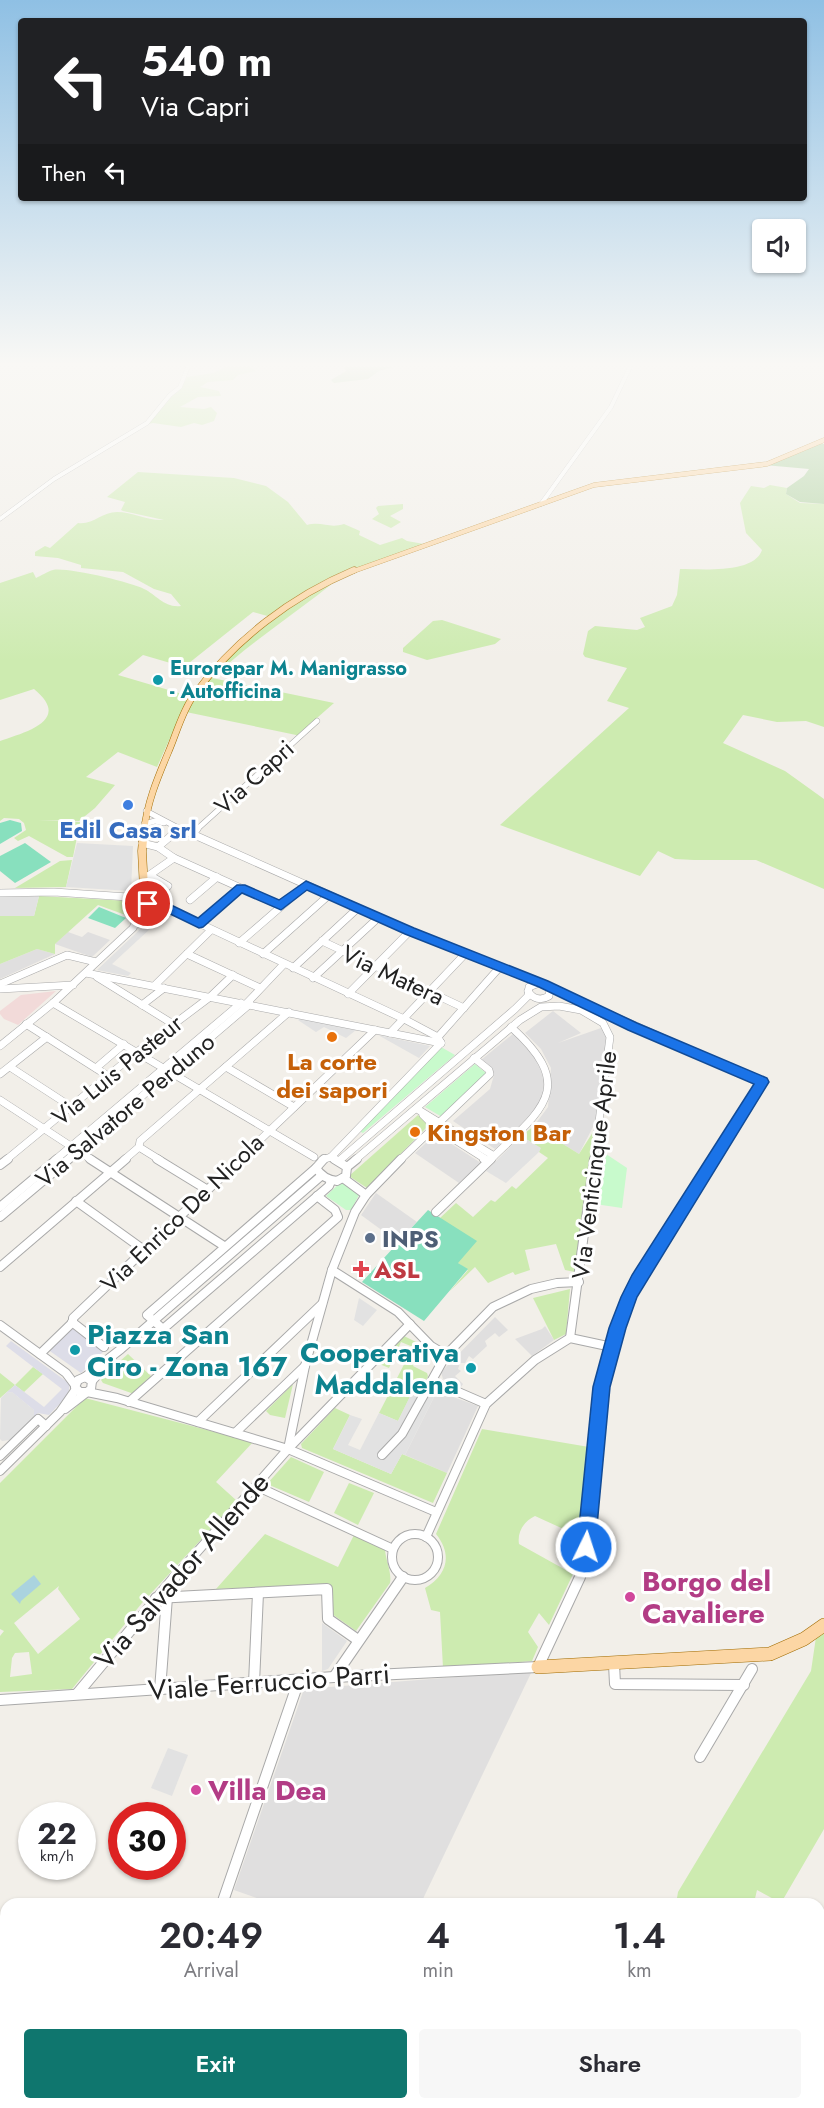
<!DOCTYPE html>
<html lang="en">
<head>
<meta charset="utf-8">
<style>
	:root { --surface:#fff; --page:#f7f7f7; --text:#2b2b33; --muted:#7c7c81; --accent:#0f766e }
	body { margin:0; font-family:Jost,sans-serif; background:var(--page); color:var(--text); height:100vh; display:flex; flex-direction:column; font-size:22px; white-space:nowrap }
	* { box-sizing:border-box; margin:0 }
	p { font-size:20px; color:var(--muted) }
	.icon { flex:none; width:33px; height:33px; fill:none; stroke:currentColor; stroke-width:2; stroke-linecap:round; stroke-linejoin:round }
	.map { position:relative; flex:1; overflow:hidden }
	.side { position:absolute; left:0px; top:1898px; width:825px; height:212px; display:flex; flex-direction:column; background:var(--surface); border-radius:18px 18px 0 0; box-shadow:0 2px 4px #0004 }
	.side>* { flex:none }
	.banner { position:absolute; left:18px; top:18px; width:789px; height:183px; border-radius:6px; box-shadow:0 2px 4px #0004; background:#202124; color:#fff; overflow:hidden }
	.buttons { position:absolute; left:752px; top:219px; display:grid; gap:12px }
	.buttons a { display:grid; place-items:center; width:54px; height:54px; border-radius:6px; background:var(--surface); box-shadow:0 2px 4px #0004; font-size:30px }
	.speed { position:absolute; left:18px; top:1802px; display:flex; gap:12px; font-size:30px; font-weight:700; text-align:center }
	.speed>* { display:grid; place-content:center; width:78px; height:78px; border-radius:50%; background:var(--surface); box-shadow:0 2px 4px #0004; line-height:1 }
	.speed small { font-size:15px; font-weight:400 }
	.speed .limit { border:9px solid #d22; background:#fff; color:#111 }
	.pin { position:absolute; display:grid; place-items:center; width:51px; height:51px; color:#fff; margin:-26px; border:3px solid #fff; border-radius:50%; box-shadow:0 2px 6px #0007 }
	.me { position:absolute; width:66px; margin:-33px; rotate:4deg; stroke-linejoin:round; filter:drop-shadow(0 0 4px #0008) }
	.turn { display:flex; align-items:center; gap:21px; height:126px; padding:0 24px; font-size:27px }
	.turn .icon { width:78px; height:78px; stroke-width:2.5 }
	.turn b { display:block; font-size:42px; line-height:51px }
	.then { display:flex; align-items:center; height:57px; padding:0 24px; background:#0003; gap:12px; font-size:22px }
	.eta { display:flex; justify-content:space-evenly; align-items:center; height:102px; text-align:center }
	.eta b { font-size:36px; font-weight:600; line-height:42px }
	.action { display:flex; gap:12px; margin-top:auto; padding:12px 24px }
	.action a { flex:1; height:69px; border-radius:6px; background:var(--accent); color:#fff; font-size:24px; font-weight:600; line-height:69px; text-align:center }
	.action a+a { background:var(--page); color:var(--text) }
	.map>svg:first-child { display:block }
	.residential { fill:#e0dfdf }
	.commercial { fill:#f2dad9 }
	.grass { fill:#cdebb0; fill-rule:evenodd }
	.forest { fill:#add19e }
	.park { fill:#c8facc }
	.pitch { fill:#88e0be }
	.parking { fill:#e2e2e2 }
	.plaza { fill:#dddde8 }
	.water { fill:#aad3df }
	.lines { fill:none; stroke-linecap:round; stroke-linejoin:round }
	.minor-far4-casing { stroke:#a9a9a9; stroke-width:4.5 }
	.minor-far3-casing { stroke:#a9a9a9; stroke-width:6 }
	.minor-far2-casing { stroke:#a9a9a9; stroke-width:8 }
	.minor-far1-casing { stroke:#a9a9a9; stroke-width:10 }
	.minor-casing { stroke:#a9a9a9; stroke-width:12 }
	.major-far3-casing { stroke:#a06b00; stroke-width:5 }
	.major-far2-casing { stroke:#a06b00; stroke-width:7 }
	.major-far1-casing { stroke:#a06b00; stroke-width:9 }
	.major-casing { stroke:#a06b00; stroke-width:14 }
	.minor-far4 { stroke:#fff; stroke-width:4 }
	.minor-far3 { stroke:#fff; stroke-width:5 }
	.minor-far2 { stroke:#fff; stroke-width:7 }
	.minor-far1 { stroke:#fff; stroke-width:8 }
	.minor { stroke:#fff; stroke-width:10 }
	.major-far3 { stroke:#fcd6a4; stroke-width:4.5 }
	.major-far2 { stroke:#fcd6a4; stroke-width:6 }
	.major-far1 { stroke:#fcd6a4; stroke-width:8 }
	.major { stroke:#fcd6a4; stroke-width:13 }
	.route { fill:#1a73e8; stroke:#114b97; stroke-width:1.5 }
	.culture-dot { fill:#0f9aa8; stroke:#fff; stroke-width:2 }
	.shop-dot { fill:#3f7fe0; stroke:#fff; stroke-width:2 }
	.food-dot { fill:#e8710a; stroke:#fff; stroke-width:2 }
	.service-dot { fill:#5c6f8a; stroke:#fff; stroke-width:2 }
	.health-dot { fill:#e0444e; stroke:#fff; stroke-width:2 }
	.hotel-dot { fill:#d1479c; stroke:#fff; stroke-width:2 }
	.labels { text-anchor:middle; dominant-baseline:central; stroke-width:6; stroke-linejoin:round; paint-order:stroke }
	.far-culture-label { font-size:20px; font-weight:bold; fill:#0d838f; stroke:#fff; text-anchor:start }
	.street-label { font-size:24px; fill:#222; stroke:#fff }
	.shop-label { font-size:24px; font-weight:bold; fill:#366cbe; stroke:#fff }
	.food-label { font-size:24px; font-weight:bold; fill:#c56008; stroke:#fff }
	.service-label { font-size:24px; font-weight:bold; fill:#4e5e75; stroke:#fff; text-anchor:start }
	.health-label { font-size:24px; font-weight:bold; fill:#be3a42; stroke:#fff; text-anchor:start }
	.near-culture-label { font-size:28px; font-weight:bold; fill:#0d838f; stroke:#fff; text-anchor:start }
	.near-street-label { font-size:28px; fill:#222; stroke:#fff }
	.near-hotel-label { font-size:28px; font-weight:bold; fill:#b23c85; stroke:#fff; text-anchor:start }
</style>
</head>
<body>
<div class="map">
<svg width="824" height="2108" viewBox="0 0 824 2108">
	<rect width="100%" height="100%" fill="#f2efe9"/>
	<!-- residential -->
	<g class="residential">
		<path d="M68 932 82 937 88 932 110 940 92 957 55 944Z"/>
		<path d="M37 949 55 954 0 979V964Z"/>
		<path d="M553 1011 581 1033 558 1043 601 1028 607 1036 595 1123 579 1154 534 1126 548 1107 551 1068 541 1049 525 1033Z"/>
		<path d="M514 1033 533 1050 544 1074V1088L541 1101 533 1113 495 1149 453 1121 490 1089 494 1075 492 1069 481 1060Z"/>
		<path d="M436 1134 481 1163 459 1183 415 1153Z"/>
		<path d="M376 1193 417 1222 398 1242 361 1215Z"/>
		<path d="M495 1317 508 1330 499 1337 495 1333 485 1341 487 1346 473 1359 469 1356 465 1363H460L458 1369 461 1371 455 1376 463 1384 461 1387 443 1379 441 1372Z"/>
		<path d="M545 1326 554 1340 532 1356 515 1339 542 1329Z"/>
		<path d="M437 1391 478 1406 447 1473 405 1455Z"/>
		<path d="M532 1671 421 1903H271L234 1890 304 1689Z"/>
	</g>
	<!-- commercial -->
	<path class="commercial" d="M56 991 18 1025 4 1019 0 1014V1011L21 995Z"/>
	<!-- grass -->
	<g class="grass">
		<path d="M225 367H250L256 371 238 375 233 380 208 382 200 387 219 391 221 396 198 397 180 407 204 409 211 407 217 413 214 421 202 425 194 423 181 427 153 423 143 425 182 386 187 377 213 373Z"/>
		<path d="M138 472 234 478 266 486 288 502 307 525C323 521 329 529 344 524L360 531 359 535 380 545 402 538 407 541 424 544 328 580 271 617 253 612 184 667 143 655 118 675 189 696 157 767 118 752 86 777 115 785 95 808 79 821 38 820 80 822 73 857H67L29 836 18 841 14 838 26 830 24 823 19 819 4 818 0 821V741C27 732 72 720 34 689L0 700V583L33 572 36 578C41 576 48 571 53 570 67 567 130 582 144 589 157 595 164 608 181 606L171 594 154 589 123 572 81 568V565L58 558 35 556V552L45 546 50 548 78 523C93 525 102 512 117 512 133 512 147 521 164 520L123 511 121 510 125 502 107 497Z"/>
		<path d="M770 485 787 488 786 494 800 503 824 504V727L806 721 777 722 743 715 723 743 785 771 824 799V889L756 860H694L675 859 658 851 640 876 500 825 629 708 607 701 627 668 585 657 583 654 588 631 595 626 637 630 645 627 640 618 672 606 677 595 680 569C702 569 754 574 762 550L746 533 740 503 751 486 764 488Z"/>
		<path d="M403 504V509L390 516 401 522 391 528 372 519 379 514 376 508 378 506Z"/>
		<path d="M338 579C296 613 251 642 212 678L334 703 309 725 301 736 186 712C191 703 196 692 202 684 235 641 290 603 338 579Z"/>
		<path d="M442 620 501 639 495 644 427 660 403 652V648L433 621Z"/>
		<path d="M72 860 66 887 15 888 60 861Z"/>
		<path d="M39 896 129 901 134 903 131 917 98 905 55 944V954L37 949 0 964V916H34Z"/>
		<path d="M418 1115 429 1125 367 1188 349 1176Z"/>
		<path d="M534 1126 579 1154 593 1132 595 1133 575 1272 565 1270 556 1244 525 1250 530 1270 515 1275 513 1272 488 1283 475 1267 450 1291 468 1270 458 1263 440 1218 456 1203 473 1217 491 1200 495 1202 512 1186 516 1189 548 1158 539 1152 540 1148 521 1136Z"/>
		<path d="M570 1289 566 1334 554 1340 533 1298Z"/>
		<path d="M402 1335 422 1345 413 1366 427 1373 428 1376 424 1385 417 1383 398 1421 379 1413 413 1347 401 1342 389 1368 377 1363Z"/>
		<path d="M128 1354 153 1378 134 1394 103 1383 101 1380 103 1376Z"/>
		<path d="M33 1367 43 1374 24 1392 15 1385 0 1398V1373L15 1385Z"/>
		<path d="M293 1384 285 1418 270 1415 266 1411Z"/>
		<path d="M85 1398 253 1442 216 1482 237 1501 142 1603 72 1689 0 1692V1636L4 1631 0 1629V1483ZM59 1586 58 1589 80 1619 38 1654 14 1623ZM29 1652 32 1674 10 1677 12 1658 15 1653Z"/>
		<path d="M335 1408 350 1415 333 1449 391 1474 402 1454 447 1473 433 1503 302 1448 301 1444Z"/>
		<path d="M482 1429 589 1447 581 1537 535 1516C524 1521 517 1532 519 1544L573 1574 549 1625 539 1613 528 1632 538 1647 532 1661 443 1668 440 1612 431 1610 425 1588C447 1575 453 1555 436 1534Z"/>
		<path d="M291 1457 324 1472 309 1502 267 1484Z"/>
		<path d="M349 1483 374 1493 358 1525 334 1513Z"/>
		<path d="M265 1534 338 1567 354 1535 385 1550C386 1561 392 1573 390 1583L356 1631 332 1614 330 1584 216 1589Z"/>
		<path d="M824 1629V1829L781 1903 757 1890 754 1903 676 1904 678 1892 811 1671 816 1637Z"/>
		<path d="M687 2103H800L807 2108H688Z"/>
	</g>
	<!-- forest -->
	<g class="forest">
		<path d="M344 367H393L379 371 368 379 334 383 331 380 346 371Z"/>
		<path d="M819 443 824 444V504L800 502 786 494 787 488 804 476 809 469 764 465Z"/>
	</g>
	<!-- park -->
	<g class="park">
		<path d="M441 1047 455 1055 363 1133 359 1131Z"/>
		<path d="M475 1064 486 1073 442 1117 425 1107Z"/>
		<path d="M603 1152 627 1168 622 1208 595 1204Z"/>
		<path d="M341 1182 359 1195 351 1210H346L326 1196Z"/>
	</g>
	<!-- pitch -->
	<g class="pitch">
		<path d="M10 820 21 823 22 831 0 844V823Z"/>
		<path d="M25 843 51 862 15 883 0 871V856Z"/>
		<path d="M99 907 126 918 115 928 88 918Z"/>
		<path d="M428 1210 477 1241 458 1263 468 1269 424 1321 362 1282Z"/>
	</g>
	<!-- parking -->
	<g class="parking">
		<path d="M77 843 133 846 131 891 66 887Z"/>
		<path d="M39 896 34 916H0V897Z"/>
		<path d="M163 915 164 916 112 964 131 973 128 976 97 970 152 918Z"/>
		<path d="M300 1018 356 1030 346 1038 324 1027 316 1032 298 1020Z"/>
		<path d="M378 1035 430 1046 419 1058Z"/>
		<path d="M521 1136 541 1148 539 1152 506 1183 486 1171Z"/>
		<path d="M359 1298 377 1310 363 1326 354 1320Z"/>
		<path d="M417 1382 437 1391 405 1455 402 1454 391 1474 333 1449 350 1415 362 1419 348 1445 360 1450 379 1413 398 1421Z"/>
		<path d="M12 1392 34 1410V1418L10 1440 2 1441 0 1439 1 1398 6 1393Z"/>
		<path d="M322 1623 347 1641 328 1669 322 1671Z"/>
		<path d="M168 1748 188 1755 172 1796 151 1788Z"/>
	</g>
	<!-- plaza -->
	<g class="plaza">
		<path d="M72 1326 104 1351 81 1373 47 1349Z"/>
		<path d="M11 1341 70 1384 68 1395 49 1415 38 1413 34 1418V1410L12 1392 6 1393 15 1385 44 1407 62 1389 6 1346Z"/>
	</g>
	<!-- water -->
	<path class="water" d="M34 1575 41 1584 21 1601 20 1604 11 1594Z"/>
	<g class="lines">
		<defs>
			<g id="minor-far4">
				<path d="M541 504 611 407 630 367"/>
				<path d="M0 519 54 479 147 423 170 395 180 387 188 367"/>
			</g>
			<g id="minor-far3">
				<path d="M146 811 184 831"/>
				<path d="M144 824 155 821 164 823"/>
				<path d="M178 831 180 829"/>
				<path d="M195 831 317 721"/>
			</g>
			<g id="minor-far2">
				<path d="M181 829 410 931 539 983"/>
				<path d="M192 834 197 829"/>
				<path d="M142 843 158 847 174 858 281 906"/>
				<path d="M158 847 179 829"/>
				<path d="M148 876 174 858"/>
				<path d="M151 876 168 886 153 900"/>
				<path d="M144 889 153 900 175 912 404 1019 438 1037 441 1043"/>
				<path d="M0 893 54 892 143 898"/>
				<path d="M190 900 217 877"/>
				<path d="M137 924 155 913 174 912"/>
				<path d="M199 924 241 888"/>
				<path d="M322 941 464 1008"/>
				<path d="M239 943 306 885"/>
				<path d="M187 954 260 988"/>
				<path d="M263 954 329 895"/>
				<path d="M293 968 358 908"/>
				<path d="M86 973 441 1043"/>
				<path d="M97 977 173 1024"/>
				<path d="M313 978 379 917"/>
				<path d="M0 984 67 955 96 962"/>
				<path d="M154 986 211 930"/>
				<path d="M0 989 73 985"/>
				<path d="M528 991C533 999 541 1001 549 996L550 989"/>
				<path d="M348 994 410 931"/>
				<path d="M53 1003 314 1157"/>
				<path d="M246 1004 284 964"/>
				<path d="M142 1005 164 988"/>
				<path d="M26 1024 108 1076"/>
				<path d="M390 1033 465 954"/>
				<path d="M438 1037 499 968"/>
				<path d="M0 1046 53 1003 133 928 142 908 144 889"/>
				<path d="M10 1067 70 1106"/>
				<path d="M226 1067 294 1107"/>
				<path d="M96 1068 124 1044"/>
				<path d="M0 1074 47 1037"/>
				<path d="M0 1100 92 1160"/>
				<path d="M417 1109 494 1156"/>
				<path d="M423 1115 435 1127 487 1160"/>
				<path d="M139 1147 160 1160"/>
				<path d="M331 1157 441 1043"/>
				<path d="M6 1160 137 1052 210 997 233 975"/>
				<path d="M55 1160 241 1003"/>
				<path d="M67 1160 250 1004"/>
				<path d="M124 1160 139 1147 140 1141 289 1012"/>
				<path d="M239 1160 375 1030"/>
				<path d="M322 1160 331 1157 336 1160"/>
				<path d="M340 1160 515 1009 528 996 529 987 539 983 762 1082 713 1160"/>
				<path d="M355 1160 520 1020 541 1007 559 1006 581 1010 603 1023 610 1037 594 1160"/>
				<path d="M400 1160 490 1074 489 1070 474 1058"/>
				<path d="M490 1160C541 1110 579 1088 511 1027"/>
			</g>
			<g id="minor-far1">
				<path d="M90 1159 224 1246"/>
				<path d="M157 1159 206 1189"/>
				<path d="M324 1159 316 1168C321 1176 328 1180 337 1181L346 1176 347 1167 334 1159"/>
				<path d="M484 1159 488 1161"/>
				<path d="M0 1165 8 1159"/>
				<path d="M347 1167 357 1159"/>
				<path d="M316 1168 147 1315 163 1329 329 1186 331 1181"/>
				<path d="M343 1178 366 1195"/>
				<path d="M76 1201 144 1250"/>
				<path d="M0 1207 57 1159"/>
				<path d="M436 1212 491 1159"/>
				<path d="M0 1217 69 1159"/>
				<path d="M0 1267 126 1159"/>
				<path d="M332 1270 398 1312 431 1346 446 1355"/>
				<path d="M72 1322 104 1347"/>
				<path d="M0 1325 66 1373 75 1385"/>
				<path d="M570 1338 594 1159"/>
				<path d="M40 1354 73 1322V1318L240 1159"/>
				<path d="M85 1377 121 1349 321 1176"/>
				<path d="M92 1381 107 1364"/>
				<path d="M433 1381 486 1404"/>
				<path d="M87 1392 117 1398 288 1449 436 1512"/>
				<path d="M129 1402 338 1217 335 1210 317 1196"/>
				<path d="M65 1409 91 1389 92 1381 85 1377 78 1380 75 1387 80 1392H85"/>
				<path d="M198 1422 322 1304"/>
				<path d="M235 1433 305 1366"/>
				<path d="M288 1449 305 1366 332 1270 355 1212 366 1195 401 1159"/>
				<path d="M382 1455 402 1434 446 1355 493 1307 531 1289 557 1283 579 1282"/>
				<path d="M0 1456 38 1419 46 1426"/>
				<path d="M0 1471 60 1412 76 1389"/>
				<path d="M256 1486 393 1549"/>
				<circle cx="415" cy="1557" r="23"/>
				<path d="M426 1537 486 1404 535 1360 570 1338 612 1347"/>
				<path d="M174 1578 288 1449 410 1324"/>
				<path d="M580 1578 586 1547 602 1387 618 1328 637 1280 714 1159"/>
			</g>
			<g id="minor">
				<path d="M156 1598 327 1589 328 1619 358 1640"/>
				<path d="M614 1664 615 1684 744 1685"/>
				<path d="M334 1677 403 1577"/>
				<path d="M254 1683 258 1593"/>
				<path d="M160 1690 167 1597"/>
				<path d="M77 1694 175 1577"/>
				<path d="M0 1700 334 1677 538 1667 580 1577"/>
				<path d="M700 1757 752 1669"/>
				<path d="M222 1904 299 1680"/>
				<path d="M152 2108 154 2103"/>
			</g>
			<path id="major-far3" d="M351 572 594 485 767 464 824 440"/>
			<path id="major-far2" d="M144 831C147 803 157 779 168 753 176 735 182 711 194 695 234 640 292 596 354 570"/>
			<path id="major-far1" d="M144 889 142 851 144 829"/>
			<path id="major" d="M538 1667 770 1654 804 1639 824 1625"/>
		</defs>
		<!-- minor-far4 casing -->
		<use href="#minor-far4" class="minor-far4-casing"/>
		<!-- minor-far3 casing -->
		<use href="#minor-far3" class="minor-far3-casing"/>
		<!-- minor-far2 casing -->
		<use href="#minor-far2" class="minor-far2-casing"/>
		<!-- minor-far1 casing -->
		<use href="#minor-far1" class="minor-far1-casing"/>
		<!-- minor casing -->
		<use href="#minor" class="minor-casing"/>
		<!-- major-far3 casing -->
		<use href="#major-far3" class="major-far3-casing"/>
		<!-- major-far2 casing -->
		<use href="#major-far2" class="major-far2-casing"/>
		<!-- major-far1 casing -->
		<use href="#major-far1" class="major-far1-casing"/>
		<!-- major casing -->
		<use href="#major" class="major-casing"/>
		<!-- minor-far4 -->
		<use href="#minor-far4" class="minor-far4"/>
		<!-- minor-far3 -->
		<use href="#minor-far3" class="minor-far3"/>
		<!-- minor-far2 -->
		<use href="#minor-far2" class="minor-far2"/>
		<!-- minor-far1 -->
		<use href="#minor-far1" class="minor-far1"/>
		<!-- minor -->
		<use href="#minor" class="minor"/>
		<!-- major-far3 -->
		<use href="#major-far3" class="major-far3"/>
		<!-- major-far2 -->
		<use href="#major-far2" class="major-far2"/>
		<!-- major-far1 -->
		<use href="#major-far1" class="major-far1"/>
		<!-- major -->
		<use href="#major" class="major"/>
	</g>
	<!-- sky -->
	<linearGradient id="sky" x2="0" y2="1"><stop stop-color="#8fc0e4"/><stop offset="0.55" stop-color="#f9f8f5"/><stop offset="1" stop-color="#f9f8f5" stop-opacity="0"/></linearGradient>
	<rect width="824" height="662" fill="url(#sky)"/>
	<!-- route -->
	<path class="route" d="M306 881 414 928 548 981 637 1023 767 1078 769 1082 637 1297 626 1328 610 1387 595 1547 592 1553 586 1556 579 1553 577 1547 593 1387 609 1328 621 1297 632 1275 754 1084 628 1030 539 987 405 934 307 890 281 910 242 893 203 927 199 928 160 909 143 906 141 904 148 900 167 903 198 918 237 885H245L279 900Z"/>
	<!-- markers -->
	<g class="culture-dot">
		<circle cx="158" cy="680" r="6"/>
		<circle cx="75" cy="1350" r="6"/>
		<circle cx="471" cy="1368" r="6"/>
	</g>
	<circle class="shop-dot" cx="128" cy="805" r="6"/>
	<g class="food-dot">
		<circle cx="332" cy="1037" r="6"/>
		<circle cx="415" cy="1132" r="6"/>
	</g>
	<circle class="service-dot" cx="370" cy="1238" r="6"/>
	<path class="health-dot" d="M358 1260h6v6h6v6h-6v6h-6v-6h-6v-6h6z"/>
	<g class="hotel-dot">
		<circle cx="630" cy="1597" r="6"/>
		<circle cx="196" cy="1790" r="6"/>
	</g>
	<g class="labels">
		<!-- far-culture labels -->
		<g class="far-culture-label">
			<text x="170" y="668">Eurorepar M. Manigrasso<tspan x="170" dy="23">- Autofficina</tspan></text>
		</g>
		<!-- street labels -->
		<g class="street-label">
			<text transform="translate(254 777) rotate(-42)">Via Capri</text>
			<text transform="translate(393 975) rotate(25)">Via Matera</text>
			<text transform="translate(117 1070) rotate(-39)">Via Luis Pasteur</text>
			<text transform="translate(125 1110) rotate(-40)">Via Salvatore Perduno</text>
			<text transform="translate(594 1165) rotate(-83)">Via Venticinque Aprile</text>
			<text transform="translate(182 1213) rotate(-44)">Via Enrico De Nicola</text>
		</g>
		<!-- shop labels -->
		<g class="shop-label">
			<text x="128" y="829">Edil Casa srl</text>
		</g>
		<!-- food labels -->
		<g class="food-label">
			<text x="332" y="1061">La corte<tspan x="332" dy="28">dei sapori</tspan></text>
			<text x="427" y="1132" text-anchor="start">Kingston Bar</text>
		</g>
		<!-- service labels -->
		<g class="service-label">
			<text x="382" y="1238">INPS</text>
		</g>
		<!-- health labels -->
		<g class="health-label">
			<text x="374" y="1269">ASL</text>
		</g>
		<!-- near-culture labels -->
		<g class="near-culture-label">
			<text x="87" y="1334">Piazza San<tspan x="87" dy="32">Ciro - Zona 167</tspan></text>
			<text x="459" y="1352" text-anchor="end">Cooperativa<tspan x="459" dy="32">Maddalena</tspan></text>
		</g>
		<!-- near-street labels -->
		<g class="near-street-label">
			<text transform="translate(182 1571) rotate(-49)">Via Salvador Allende</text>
			<text transform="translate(269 1682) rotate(-4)">Viale Ferruccio Parri</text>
		</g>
		<!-- near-hotel labels -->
		<g class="near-hotel-label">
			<text x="642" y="1581">Borgo del<tspan x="642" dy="32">Cavaliere</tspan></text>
			<text x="208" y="1790">Villa Dea</text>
		</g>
	</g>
</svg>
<div class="buttons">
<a><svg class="icon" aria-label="sound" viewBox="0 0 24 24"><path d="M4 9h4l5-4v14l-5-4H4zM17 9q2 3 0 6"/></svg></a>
</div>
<div class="speed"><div>22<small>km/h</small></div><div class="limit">30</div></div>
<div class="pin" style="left:148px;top:904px;background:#d93025"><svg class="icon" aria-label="arrive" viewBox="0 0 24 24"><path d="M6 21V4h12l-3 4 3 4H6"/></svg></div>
<svg class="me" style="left:586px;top:1547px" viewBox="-20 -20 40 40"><circle r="17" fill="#1a73e8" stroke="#fff" stroke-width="3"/><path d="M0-11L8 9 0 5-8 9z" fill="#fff"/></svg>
<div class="banner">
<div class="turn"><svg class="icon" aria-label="left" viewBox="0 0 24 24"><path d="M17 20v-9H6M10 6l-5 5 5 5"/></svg><div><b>540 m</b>Via Capri</div></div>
<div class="then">Then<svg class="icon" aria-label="left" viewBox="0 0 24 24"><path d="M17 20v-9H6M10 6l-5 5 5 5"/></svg></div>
</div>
<section class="side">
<div class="eta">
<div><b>20:49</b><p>Arrival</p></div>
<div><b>4</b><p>min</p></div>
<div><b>1.4</b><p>km</p></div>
</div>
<div class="action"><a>Exit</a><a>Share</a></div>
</section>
</div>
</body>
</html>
